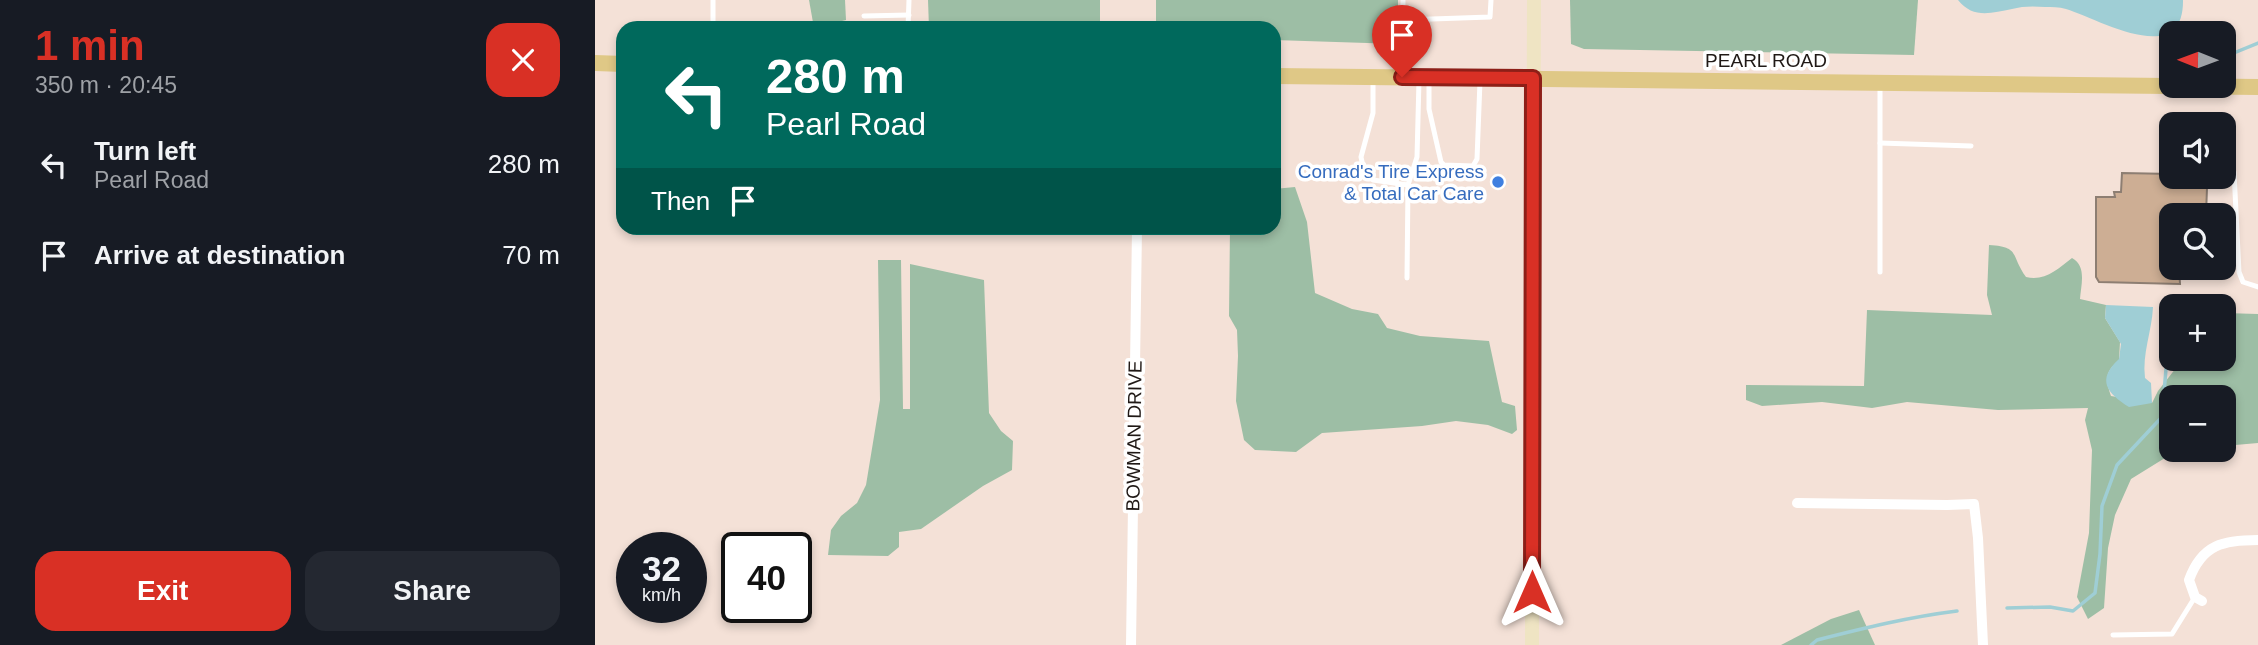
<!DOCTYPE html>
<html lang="en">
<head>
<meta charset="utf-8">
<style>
	:root { --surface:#171b24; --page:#242831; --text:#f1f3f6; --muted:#9ea1a6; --accent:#d93025 }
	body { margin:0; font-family:Arial,sans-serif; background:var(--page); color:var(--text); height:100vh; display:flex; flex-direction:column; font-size:26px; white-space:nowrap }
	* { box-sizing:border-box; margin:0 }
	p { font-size:23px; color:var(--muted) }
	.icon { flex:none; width:38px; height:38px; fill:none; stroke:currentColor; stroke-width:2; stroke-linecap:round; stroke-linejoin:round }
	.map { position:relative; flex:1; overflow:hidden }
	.sheet { display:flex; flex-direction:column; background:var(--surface); width:595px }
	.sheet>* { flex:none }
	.top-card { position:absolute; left:21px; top:21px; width:665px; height:214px; border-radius:21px; box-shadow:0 4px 10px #0003; background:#00695c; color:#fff; overflow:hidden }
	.needle { width:46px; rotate:271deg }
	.fabs { position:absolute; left:1564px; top:21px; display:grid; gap:14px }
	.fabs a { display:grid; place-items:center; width:77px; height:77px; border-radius:14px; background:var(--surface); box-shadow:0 4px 10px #0003; font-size:35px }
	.speed { position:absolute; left:21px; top:532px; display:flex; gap:14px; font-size:35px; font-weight:700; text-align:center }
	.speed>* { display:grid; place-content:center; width:91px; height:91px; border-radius:50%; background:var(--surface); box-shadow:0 4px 10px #0003; line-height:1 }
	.speed small { font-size:18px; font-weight:400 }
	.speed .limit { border:4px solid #111; border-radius:10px; background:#fff; color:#111 }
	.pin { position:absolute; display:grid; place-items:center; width:60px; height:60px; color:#fff; margin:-72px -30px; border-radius:50% 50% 50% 0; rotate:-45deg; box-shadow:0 0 7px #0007 }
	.pin .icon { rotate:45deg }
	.me { position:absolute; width:77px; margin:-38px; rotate:0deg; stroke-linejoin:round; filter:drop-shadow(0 0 5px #0008) }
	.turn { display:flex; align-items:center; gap:24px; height:147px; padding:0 35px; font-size:32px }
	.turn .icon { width:91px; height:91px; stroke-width:2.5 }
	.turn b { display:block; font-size:49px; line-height:60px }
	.then { display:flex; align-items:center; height:66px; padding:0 35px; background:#0003; gap:14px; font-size:26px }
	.round { display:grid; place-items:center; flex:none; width:74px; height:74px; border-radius:21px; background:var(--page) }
	.summary { display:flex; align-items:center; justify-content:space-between; height:119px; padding:0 35px }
	h1 { font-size:42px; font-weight:800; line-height:52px; color:var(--accent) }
	.cta { display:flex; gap:14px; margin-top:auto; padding:14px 35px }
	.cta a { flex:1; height:80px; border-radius:21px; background:var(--accent); color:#fff; font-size:28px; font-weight:800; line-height:80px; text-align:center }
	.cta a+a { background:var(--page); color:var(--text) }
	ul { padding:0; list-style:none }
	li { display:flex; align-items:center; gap:21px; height:91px; padding:0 35px }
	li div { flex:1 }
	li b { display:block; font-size:26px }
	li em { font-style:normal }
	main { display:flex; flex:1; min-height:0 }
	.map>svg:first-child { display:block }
	.forest { fill:#9dbea5 }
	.water { fill:#9fced5 }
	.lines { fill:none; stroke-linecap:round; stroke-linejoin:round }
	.stream { stroke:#9fced5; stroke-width:3.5 }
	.building { fill:#cdae94; stroke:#8d7e72; stroke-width:2 }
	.lane { stroke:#fff; stroke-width:5 }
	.street { stroke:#fff; stroke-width:10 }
	.secondary { stroke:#efe4c3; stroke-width:14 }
	.primary { stroke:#dfc886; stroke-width:16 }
	.route-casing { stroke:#8d1f18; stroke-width:18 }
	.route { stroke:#d93025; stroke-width:12 }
	.shop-dot { fill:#3f7fe0; stroke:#fff; stroke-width:2.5 }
	.labels { text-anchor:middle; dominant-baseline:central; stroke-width:7; stroke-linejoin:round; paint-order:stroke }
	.street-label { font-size:19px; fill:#201916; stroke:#fff }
	.shop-label { font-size:19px; fill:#366cbe; stroke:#fff; text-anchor:end }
</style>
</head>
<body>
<main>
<section class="sheet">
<div class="summary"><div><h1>1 min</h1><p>350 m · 20:45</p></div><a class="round" style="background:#d93025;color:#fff"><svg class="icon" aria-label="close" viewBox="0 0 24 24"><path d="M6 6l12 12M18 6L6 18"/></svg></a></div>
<ul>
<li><svg class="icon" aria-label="left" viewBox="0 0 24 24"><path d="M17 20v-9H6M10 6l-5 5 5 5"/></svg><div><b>Turn left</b><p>Pearl Road</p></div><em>280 m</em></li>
<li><svg class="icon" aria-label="arrive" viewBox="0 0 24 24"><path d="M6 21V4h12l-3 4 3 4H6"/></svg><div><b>Arrive at destination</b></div><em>70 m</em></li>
</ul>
<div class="cta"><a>Exit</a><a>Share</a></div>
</section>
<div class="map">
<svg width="1663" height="645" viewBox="0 0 1663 645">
	<rect width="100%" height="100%" fill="#f4e1d7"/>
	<!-- forest -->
	<g class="forest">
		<path d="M214 0H250L251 20 219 28Z"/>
		<path d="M333 0H505V28H334Z"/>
		<path d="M561 0H803V44L679 40V28H561Z"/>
		<path d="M975 0H1323L1319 55 989 49 976 44Z"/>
		<path d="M700 187 712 222 720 293 757 309 783 314 792 328 825 336 894 341 907 402 920 406 922 430 917 434 893 425 861 421 827 426 727 433 701 452 660 450 649 440 641 401 643 356 642 330 634 316 635 228H679V189Z"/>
		<path d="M1394 245C1426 247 1415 255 1431 277 1449 282 1463 269 1477 258 1492 266 1486 285 1485 299L1511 305 1510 318 1525 342 1524 360C1510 372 1510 379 1516 396L1557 403 1563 391 1588 359H1629V313L1663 314V443L1629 446V397H1577V450H1598L1578 453 1536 479 1520 515 1513 548 1509 608 1493 619 1482 597 1494 533 1497 450 1490 420 1493 408 1403 410 1312 402 1277 408 1227 402 1167 406 1151 400V385L1269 386 1272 310 1397 315 1392 295Z"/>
		<path d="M283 260H306L308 409H315V264L389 280 394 413 406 431 418 441 417 470 388 486 326 529 304 532V547L293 556 233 555 236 530 246 516 262 503 271 485 285 400Z"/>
		<path d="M1264 610 1280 645H1186L1236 619Z"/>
	</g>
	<!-- water -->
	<g class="water">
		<path d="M1363 0H1588C1589 70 1504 19 1471 9 1464 7 1457 7 1450 7 1439 6 1427 6 1417 9 1396 13 1378 19 1363 0Z"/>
		<path d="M1511 305 1558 307C1557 331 1547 353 1550 378L1556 383 1557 403 1534 407C1512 393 1501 380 1524 359L1526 344 1510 318Z"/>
	</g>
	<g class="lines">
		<!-- stream -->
		<g class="stream">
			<path d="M1629 57 1663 43"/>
			<path d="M1412 608 1455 607 1478 611 1500 593 1505 554 1507 506 1522 465 1567 417 1571 369"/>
			<path d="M1216 645 1222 640C1269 628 1314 617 1362 611"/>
		</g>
	</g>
	<!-- building -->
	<path class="building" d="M1527 173 1577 174V177H1623L1612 188 1611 215H1577V268H1584L1585 284 1504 282 1501 277V197H1520L1519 192H1526Z"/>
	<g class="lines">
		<!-- lane -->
		<g class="lane">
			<path d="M269 16 314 15"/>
			<path d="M808 20 895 17 896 0"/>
			<path d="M118 28V0"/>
			<path d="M313 28 314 0"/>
			<path d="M807 74 808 0"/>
			<path d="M778 78V113L766 157 769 171 778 180 813 185"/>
			<path d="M834 81V109L846 162 849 165 878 166 882 159 885 81"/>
			<path d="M1285 143 1376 146"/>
			<path d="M1629 151 1639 172 1644 272 1648 282 1663 287"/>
			<path d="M1285 272V86"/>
			<path d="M812 278 813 185 822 157 824 80"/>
			<path d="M1518 635 1577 634 1600 597"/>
		</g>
		<!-- street -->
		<g class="street">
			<path d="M1202 503 1352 505 1379 504 1383 538 1388 645"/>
			<path d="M1607 601 1600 597 1594 580C1607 544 1629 540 1663 540"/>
			<path d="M536 645 542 228"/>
		</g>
		<!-- secondary -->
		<path class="secondary" d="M937 645 939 0"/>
		<!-- primary -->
		<g class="primary">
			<path d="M0 63 28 64"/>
			<path d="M679 76 1663 87"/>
		</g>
	</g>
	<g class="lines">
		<defs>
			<path id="route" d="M807 77 938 78 937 592"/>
		</defs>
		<!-- route casing -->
		<use href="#route" class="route-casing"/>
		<!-- route -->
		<use href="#route" class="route"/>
	</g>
	<!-- markers -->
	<circle class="shop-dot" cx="903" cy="182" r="7"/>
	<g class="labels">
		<!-- street labels -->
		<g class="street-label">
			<text x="1171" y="60">PEARL ROAD</text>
			<text transform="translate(539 436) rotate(-89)">BOWMAN DRIVE</text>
		</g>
		<!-- shop labels -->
		<g class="shop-label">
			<text x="889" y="171">Conrad's Tire Express<tspan x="889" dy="22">&amp; Total Car Care</tspan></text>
		</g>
	</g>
</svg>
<div class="fabs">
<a><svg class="needle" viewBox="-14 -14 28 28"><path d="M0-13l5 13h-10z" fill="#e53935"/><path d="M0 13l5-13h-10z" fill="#9ea1a6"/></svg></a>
<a><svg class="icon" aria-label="sound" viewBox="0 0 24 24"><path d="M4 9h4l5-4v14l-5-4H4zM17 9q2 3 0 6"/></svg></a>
<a><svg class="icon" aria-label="search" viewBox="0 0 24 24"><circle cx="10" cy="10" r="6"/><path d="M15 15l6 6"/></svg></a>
<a>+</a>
<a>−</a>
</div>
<div class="speed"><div>32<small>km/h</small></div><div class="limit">40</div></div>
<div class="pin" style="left:807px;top:77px;background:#d93025"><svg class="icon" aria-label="arrive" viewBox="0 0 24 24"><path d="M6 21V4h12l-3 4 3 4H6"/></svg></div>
<svg class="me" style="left:937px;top:592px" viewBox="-20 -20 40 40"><path d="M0-17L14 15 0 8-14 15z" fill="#d93025" stroke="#fff" stroke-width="4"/></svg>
<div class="top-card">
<div class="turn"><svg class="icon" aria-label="left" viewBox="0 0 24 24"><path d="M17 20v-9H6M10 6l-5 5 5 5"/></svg><div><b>280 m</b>Pearl Road</div></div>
<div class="then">Then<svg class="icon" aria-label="arrive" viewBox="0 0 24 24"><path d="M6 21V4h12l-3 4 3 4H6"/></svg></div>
</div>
</div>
</main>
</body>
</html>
